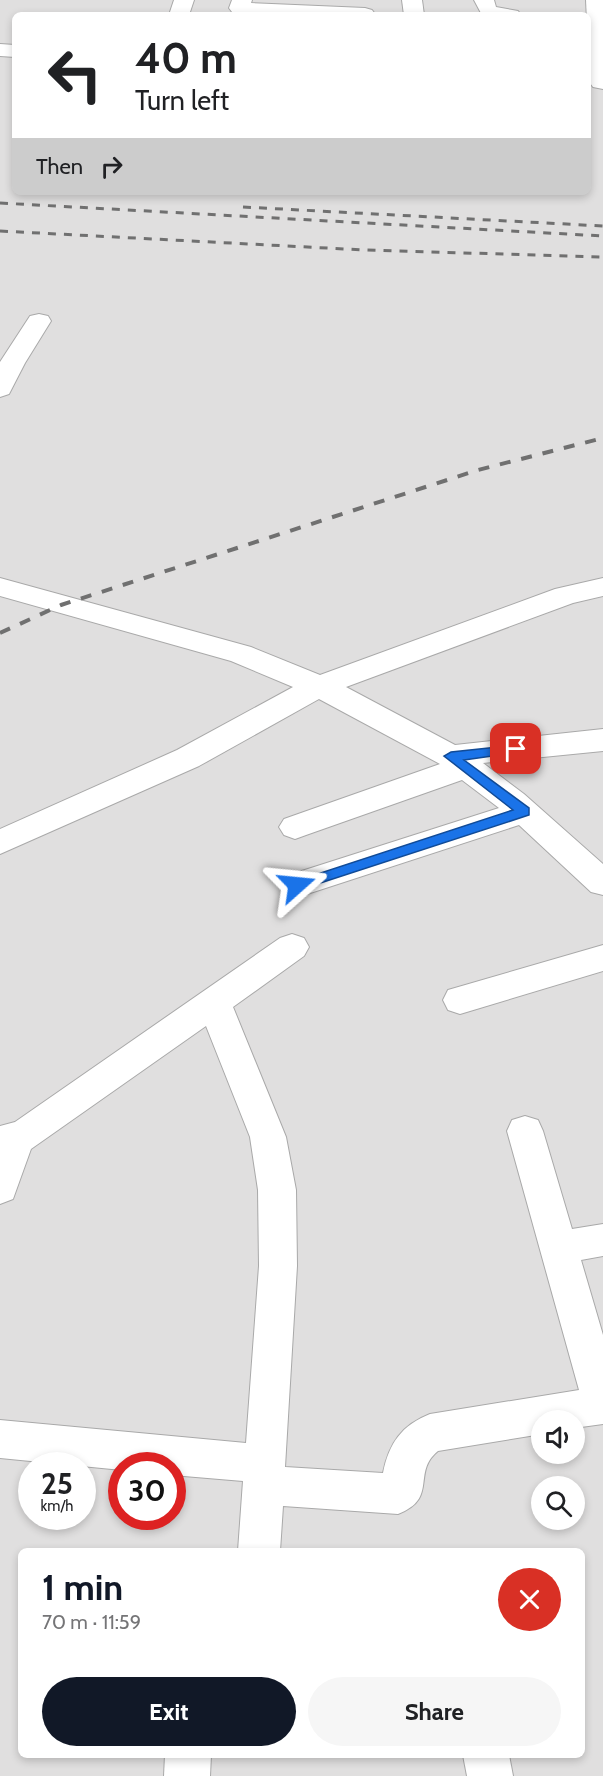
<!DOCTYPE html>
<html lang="en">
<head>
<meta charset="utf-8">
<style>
	:root { --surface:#fff; --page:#f6f6f6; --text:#202124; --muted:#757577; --accent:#111827 }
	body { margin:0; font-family:Cabin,sans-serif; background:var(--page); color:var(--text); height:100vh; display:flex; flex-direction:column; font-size:22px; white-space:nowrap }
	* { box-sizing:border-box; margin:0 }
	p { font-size:20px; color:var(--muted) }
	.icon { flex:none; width:33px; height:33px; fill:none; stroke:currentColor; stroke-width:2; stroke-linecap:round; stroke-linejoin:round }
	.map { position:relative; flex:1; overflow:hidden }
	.side { position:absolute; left:18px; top:1548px; width:567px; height:210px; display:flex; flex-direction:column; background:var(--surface); border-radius:9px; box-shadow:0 3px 9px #0003 }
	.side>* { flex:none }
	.banner { position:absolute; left:12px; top:12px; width:579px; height:183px; border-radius:9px; box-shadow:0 3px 9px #0003; background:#fff; color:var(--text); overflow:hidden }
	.controls { position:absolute; left:531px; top:1410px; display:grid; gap:12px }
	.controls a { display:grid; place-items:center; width:54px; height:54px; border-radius:50%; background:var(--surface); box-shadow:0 3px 9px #0003; font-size:30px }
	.speed { position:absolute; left:18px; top:1452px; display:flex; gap:12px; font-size:30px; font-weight:700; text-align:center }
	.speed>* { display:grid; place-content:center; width:78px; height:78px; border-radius:50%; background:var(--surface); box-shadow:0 3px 9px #0003; line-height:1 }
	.speed small { font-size:15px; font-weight:400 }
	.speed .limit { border:9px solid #d22; background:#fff; color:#111 }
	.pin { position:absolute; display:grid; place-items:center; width:51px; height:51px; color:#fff; margin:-26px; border-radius:12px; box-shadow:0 3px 9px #0006 }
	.me { position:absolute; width:66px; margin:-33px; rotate:72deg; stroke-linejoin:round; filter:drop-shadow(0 0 4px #0008) }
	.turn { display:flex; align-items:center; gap:21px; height:126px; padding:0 24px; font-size:27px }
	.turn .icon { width:78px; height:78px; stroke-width:2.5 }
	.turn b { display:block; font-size:42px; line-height:51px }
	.then { display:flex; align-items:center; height:57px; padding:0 24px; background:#0003; gap:12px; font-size:22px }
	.round { display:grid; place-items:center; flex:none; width:63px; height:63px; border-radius:32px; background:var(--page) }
	.overview { display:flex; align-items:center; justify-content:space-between; height:102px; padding:0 24px }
	h1 { font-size:36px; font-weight:700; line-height:45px; color:var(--accent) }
	.action { display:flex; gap:12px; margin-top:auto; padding:12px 24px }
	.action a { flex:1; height:69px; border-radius:36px; background:var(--accent); color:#fff; font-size:24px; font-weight:700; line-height:69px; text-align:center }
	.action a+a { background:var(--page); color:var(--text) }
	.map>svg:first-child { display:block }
	.residential { fill:#e0dfdf; fill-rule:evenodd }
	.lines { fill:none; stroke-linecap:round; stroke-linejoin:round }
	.minor-casing { stroke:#a9a9a9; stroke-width:2 }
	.minor { fill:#fff; fill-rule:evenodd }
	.rail-far1 { stroke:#707070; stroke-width:3; stroke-dasharray:8 8; stroke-linecap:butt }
	.rail { stroke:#707070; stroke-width:4; stroke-dasharray:11 11; stroke-linecap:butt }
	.route { fill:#1a73e8; stroke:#114b97; stroke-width:1.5 }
</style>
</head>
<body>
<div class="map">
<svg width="603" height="1776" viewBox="0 0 603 1776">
	<rect width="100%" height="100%" fill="#f2efe9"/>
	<!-- residential -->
	<path class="residential" d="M0 0H603V1776H0ZM15 15H588V192H15ZM542 1420H574V1454H542ZM32 1466H82V1516H32ZM122 1466H172V1516H122ZM542 1486H574V1520H542ZM21 1551H582V1755H21Z"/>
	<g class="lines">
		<defs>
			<g id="minor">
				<path d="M174 0H194L189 15H169Z"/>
				<path d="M232 0H252L251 3 365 8 372 10 375 14 241 15 232 12 229 8Z"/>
				<path d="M402 0H422L424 15H404Z"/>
				<path d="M474 0H494L496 7 518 11 521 15H482Z"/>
				<path d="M586 0H603V89L593 87 590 83Z"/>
				<path d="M0 44 15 45V57L0 56Z"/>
				<path d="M39 314 48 316 51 321 25 363 9 394 0 397V362L30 316Z"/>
				<path d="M0 578 251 647 320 675 555 589 603 578V596L573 603 346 687 455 745 603 729V751L483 763 524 794 603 864V895L591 892 519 825 298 897 286 894 282 885 286 876 499 808 462 780 306 835 295 839 284 835 279 827 284 819 440 764 319 699 199 766 0 854V829L177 750 293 687 231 661 0 596Z"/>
				<path d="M292 934 304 938 309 947 304 956 233 1007 286 1137 296 1190 297 1266 285 1467 383 1473C389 1443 402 1425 430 1414L579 1390 507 1131 512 1120 525 1116 538 1120 543 1131 572 1229 603 1224V1256L581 1260 603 1335V1424L574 1428V1420H542V1434L438 1451C411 1473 439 1498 398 1514L283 1506 280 1551H238L243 1481 172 1475V1466H122V1470L0 1458V1420L246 1443 259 1266 258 1190 250 1137 206 1026 31 1149 13 1199 0 1204V1126L15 1122 280 938Z"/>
				<path d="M603 945V971L460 1014 448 1010 443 1000 448 990Z"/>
				<path d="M165 1755H211L210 1776H164Z"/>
				<path d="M463 1755H509L513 1776H467Z"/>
			</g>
		</defs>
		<!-- minor casing -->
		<use href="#minor" class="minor-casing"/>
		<!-- minor -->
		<use href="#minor" class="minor"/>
		<!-- rail-far1 -->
		<g class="rail-far1">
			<path d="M0 203 603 236"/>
			<path d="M243 207 603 226"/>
			<path d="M0 231 365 250 603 257"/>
		</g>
		<!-- rail -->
		<path class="rail" d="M0 633 61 605 478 470 603 438"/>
	</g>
	<!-- route -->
	<path class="route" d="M516 745 521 746V752L464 760 529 808V815L302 889H293V882L513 810 444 756 451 752Z"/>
</svg>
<div class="controls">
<a><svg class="icon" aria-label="sound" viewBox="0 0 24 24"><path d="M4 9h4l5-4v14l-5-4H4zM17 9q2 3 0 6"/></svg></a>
<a><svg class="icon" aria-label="search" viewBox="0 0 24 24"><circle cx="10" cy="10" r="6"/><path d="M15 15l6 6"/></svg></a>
</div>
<div class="speed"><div>25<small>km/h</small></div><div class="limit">30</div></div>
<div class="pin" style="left:516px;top:749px;background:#d93025"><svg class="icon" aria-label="arrive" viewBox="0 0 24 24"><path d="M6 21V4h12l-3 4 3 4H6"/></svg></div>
<svg class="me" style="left:297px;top:885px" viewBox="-20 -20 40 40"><path d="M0-17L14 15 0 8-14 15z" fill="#1a73e8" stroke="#fff" stroke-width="4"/></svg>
<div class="banner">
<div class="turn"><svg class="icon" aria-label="left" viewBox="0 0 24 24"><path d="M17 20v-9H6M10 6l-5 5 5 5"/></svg><div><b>40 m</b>Turn left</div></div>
<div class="then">Then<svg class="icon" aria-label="right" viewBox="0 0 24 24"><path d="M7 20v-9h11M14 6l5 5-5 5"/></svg></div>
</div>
<section class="side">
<div class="overview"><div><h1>1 min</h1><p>70 m · 11:59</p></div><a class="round" style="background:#d93025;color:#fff"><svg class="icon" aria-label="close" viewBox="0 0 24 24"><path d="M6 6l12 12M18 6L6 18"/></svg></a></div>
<div class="action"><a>Exit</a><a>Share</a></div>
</section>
</div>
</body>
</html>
